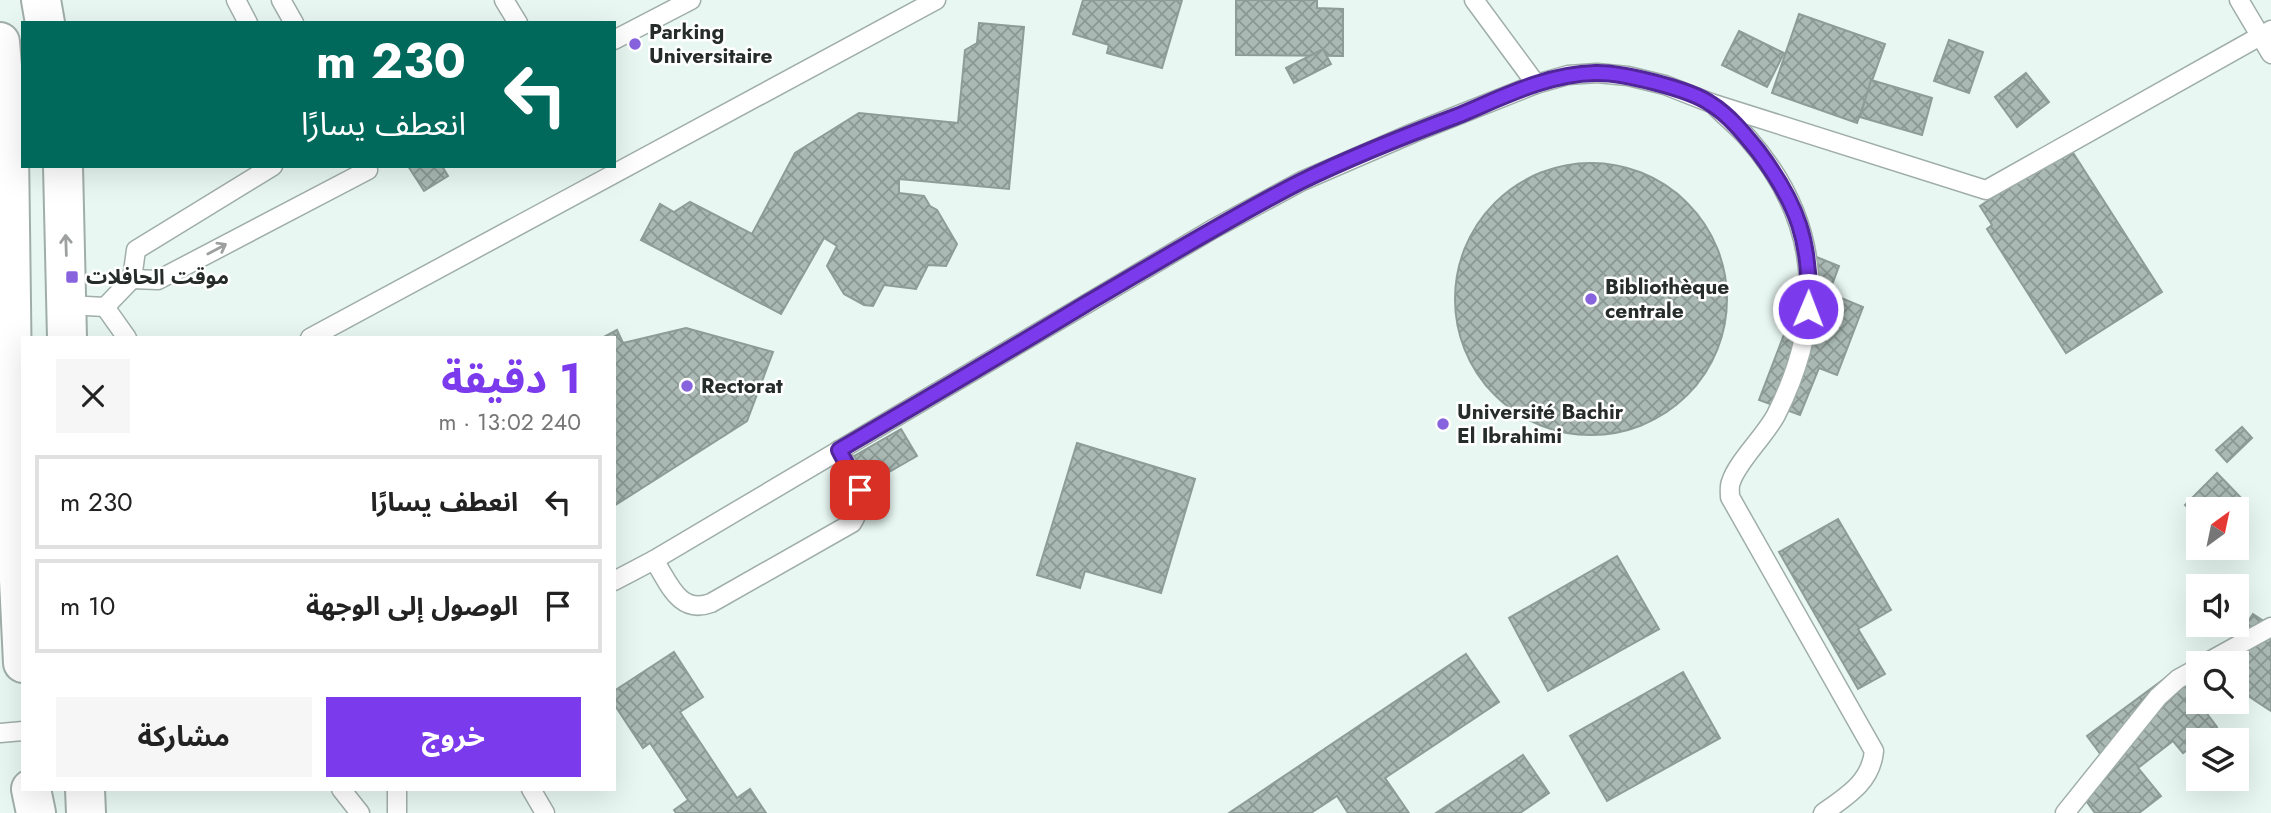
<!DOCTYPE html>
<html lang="ar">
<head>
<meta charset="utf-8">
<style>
	:root { --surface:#fff; --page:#f6f6f6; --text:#222; --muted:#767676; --line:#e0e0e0; --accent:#7c3aed }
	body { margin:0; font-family:Jost,"Noto Sans Arabic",sans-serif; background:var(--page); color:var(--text); direction:rtl; height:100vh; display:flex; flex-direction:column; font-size:26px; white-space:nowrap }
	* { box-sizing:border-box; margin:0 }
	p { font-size:23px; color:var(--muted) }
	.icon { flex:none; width:38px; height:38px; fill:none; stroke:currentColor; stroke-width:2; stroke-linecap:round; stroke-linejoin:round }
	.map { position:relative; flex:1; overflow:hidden; direction:ltr }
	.details { position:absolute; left:21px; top:336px; width:595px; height:455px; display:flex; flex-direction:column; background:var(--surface); border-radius:0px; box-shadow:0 7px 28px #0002; direction:rtl }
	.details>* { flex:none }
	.hud { position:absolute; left:21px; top:21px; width:595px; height:147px; border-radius:0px; box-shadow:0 7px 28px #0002; direction:rtl; background:#00695c; color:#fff; overflow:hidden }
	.needle { width:46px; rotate:33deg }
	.fabs { position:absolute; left:2186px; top:497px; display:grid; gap:14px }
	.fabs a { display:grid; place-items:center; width:63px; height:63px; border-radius:0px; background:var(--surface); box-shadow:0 7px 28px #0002; font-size:35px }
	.pin { position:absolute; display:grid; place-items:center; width:60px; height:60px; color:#fff; margin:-30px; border-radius:14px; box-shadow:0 4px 10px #0006 }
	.me { position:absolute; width:77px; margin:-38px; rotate:1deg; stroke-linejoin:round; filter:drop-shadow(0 0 5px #0008) }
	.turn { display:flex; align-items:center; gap:24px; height:147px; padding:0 35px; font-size:32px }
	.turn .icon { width:91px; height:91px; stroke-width:2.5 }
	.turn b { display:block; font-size:49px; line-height:60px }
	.round { display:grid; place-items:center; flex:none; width:74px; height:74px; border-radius:0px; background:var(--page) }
	.overview { display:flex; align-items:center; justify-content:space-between; height:119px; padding:0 35px }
	h1 { font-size:42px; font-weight:700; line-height:52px; color:var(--accent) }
	.cta { display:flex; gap:14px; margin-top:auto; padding:14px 35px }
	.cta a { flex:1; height:80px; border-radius:0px; background:var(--accent); color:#fff; font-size:28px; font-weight:700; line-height:80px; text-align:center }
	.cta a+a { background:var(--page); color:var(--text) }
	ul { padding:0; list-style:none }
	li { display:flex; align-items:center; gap:21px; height:94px; margin:0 14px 10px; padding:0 21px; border:4px solid var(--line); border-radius:0px }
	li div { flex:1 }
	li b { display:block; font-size:26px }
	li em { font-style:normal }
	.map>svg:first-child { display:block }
	.building { fill:url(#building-cross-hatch); stroke:#8e9c97; stroke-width:2 }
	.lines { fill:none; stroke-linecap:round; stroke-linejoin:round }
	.service-casing { stroke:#a0aea9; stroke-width:21 }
	.secondary-casing { stroke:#a0aea9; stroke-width:42 }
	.service { stroke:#fff; stroke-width:18 }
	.secondary { stroke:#fff; stroke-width:38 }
	.oneway { stroke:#9da09f }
	.route-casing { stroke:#51269a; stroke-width:18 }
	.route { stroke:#7c3aed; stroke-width:12 }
	.poi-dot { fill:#8863de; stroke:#fff; stroke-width:2.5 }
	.labels { text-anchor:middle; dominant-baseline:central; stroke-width:5; stroke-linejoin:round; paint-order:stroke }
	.poi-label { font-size:21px; font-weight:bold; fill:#262c2a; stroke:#fff; text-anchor:start }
</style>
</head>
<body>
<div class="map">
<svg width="2271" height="813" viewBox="0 0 2271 813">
	<defs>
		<pattern id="building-cross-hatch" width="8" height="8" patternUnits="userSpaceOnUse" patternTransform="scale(1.75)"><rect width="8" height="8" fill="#aab9b4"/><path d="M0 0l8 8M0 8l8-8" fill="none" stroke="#8a9793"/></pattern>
	</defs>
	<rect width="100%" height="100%" fill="#e8f7f2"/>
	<!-- building -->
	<g class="building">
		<path d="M1083 0H1182L1162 68 1107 53 1109 45 1073 34Z"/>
		<path d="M1236 0H1317V8L1343 9V56L1236 55Z"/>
		<path d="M1799 14 1885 44 1857 123 1772 93Z"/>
		<path d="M979 23 1024 27 1009 189 899 179V193L924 196 930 206 937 210 957 244 946 266 928 265 916 289 884 285 873 306 864 305 844 294 827 266 837 246 824 238 781 314 641 240 660 204 674 212 690 202 752 234 795 153 859 113 958 123 965 50 977 43Z"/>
		<path d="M1739 31 1784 53 1767 87 1722 65Z"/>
		<path d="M1949 40 1983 52 1969 93 1934 81Z"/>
		<path d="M1323 49 1331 64 1294 83 1286 68Z"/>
		<path d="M2026 73 2049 102 2017 127 1995 97Z"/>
		<path d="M1871 80 1932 98 1922 135 1860 117Z"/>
		<path d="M2063 137 2162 292 2066 353 1987 229 1992 225 1980 206 1998 194 1991 183Z"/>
		<circle cx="1591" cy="299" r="136"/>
		<path d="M408 166H442L448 176 424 191Z"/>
		<path d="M1814 256 1839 266 1829 293 1863 307 1837 375 1819 368 1800 415 1759 400Z"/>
		<path d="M686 328 773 352 747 421 614 506V338H602L617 330 623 343Z"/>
		<path d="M2242 427 2252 438 2227 462 2216 450Z"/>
		<path d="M901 429 917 456 870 483 854 456Z"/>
		<path d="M1077 443 1195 479 1161 593 1085 571 1080 588 1037 575Z"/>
		<path d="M2217 473 2245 502 2236 510 2198 509V518L2185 505Z"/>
		<path d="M1838 519 1891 610 1858 629 1885 674 1858 689 1779 552Z"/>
		<path d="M1617 556 1659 629 1548 691 1509 618Z"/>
		<path d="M2253 614 2271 626V711L2236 688V663H2220Z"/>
		<path d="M674 652 703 697 680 712 737 798 750 789 766 813H676L674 810 688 800 650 743 643 748 614 704V691Z"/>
		<path d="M1466 654 1499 702 1385 778 1409 813H1348L1337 796 1311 813H1229Z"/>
		<path d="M2175 671 2217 727 2183 753 2173 741 2138 768 2161 796 2139 813H2095L2076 787 2107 763 2087 736Z"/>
		<path d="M1683 672 1720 738 1607 801 1570 736Z"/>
		<path d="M1523 755 1549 793 1520 813H1436Z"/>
	</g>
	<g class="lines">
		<defs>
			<g id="service">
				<path d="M236 0 248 23"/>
				<path d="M281 0 294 23"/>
				<path d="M504 0 518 23"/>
				<path d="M1474 0 1536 84"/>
				<path d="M2239 0 2271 54"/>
				<path d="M614 40 691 0"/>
				<path d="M1716 107C1726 117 1737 126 1747 137 1822 222 1826 316 1776 415 1765 436 1737 462 1731 482 1729 486 1730 493 1730 497L1874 751C1871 782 1847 796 1823 813"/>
				<path d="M132 279 158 280 368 170 366 166"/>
				<path d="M67 305 105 307 132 279 136 250 273 166"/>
				<path d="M105 307 127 338"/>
				<path d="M310 338 936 0"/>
				<path d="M654 560C669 583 679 615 711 603L852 523C870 495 852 476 839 450"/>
				<path d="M614 581 654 560 1213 229 1302 181 1413 133 1536 84 1568 75 1597 73 1628 76 1665 85 1711 103 1986 190 2271 30"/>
				<path d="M2206 663 2271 627"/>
				<path d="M0 733 23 731"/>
				<path d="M341 789 360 813"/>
				<path d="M397 789V813"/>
				<path d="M531 789 545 813"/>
				<path d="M2065 813 2158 697 2178 679 2198 668"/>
			</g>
			<g id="secondary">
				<path d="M41 0 45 23"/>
				<path d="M0 42 9 150 13 456 23 663"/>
				<path d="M63 166 67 338"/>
				<path d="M31 789 36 813"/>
				<path d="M85 789 86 813"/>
			</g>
		</defs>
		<!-- service casing -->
		<use href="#service" class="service-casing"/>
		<!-- secondary casing -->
		<use href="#secondary" class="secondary-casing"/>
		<!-- service -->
		<use href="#service" class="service"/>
		<!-- secondary -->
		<use href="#secondary" class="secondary"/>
	</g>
	<!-- one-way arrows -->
	<defs><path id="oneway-shaft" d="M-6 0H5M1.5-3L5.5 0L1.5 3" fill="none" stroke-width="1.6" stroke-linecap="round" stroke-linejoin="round" transform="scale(1.75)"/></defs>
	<g class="oneway">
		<use href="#oneway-shaft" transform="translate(66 245) rotate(-92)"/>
		<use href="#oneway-shaft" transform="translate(217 249) rotate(-28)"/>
	</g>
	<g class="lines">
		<defs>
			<path id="route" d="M860 490 839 450C921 402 1003 354 1084 305 1156 263 1226 220 1300 182 1351 157 1404 136 1457 116 1501 98 1546 74 1595 73 1621 72 1690 89 1711 104 1729 115 1745 135 1758 151 1797 203 1812 243 1808 309"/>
		</defs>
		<!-- route casing -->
		<use href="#route" class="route-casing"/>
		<!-- route -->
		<use href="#route" class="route"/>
	</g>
	<!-- markers -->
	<g class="poi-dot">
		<circle cx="635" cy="44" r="7"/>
		<rect x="65" y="270" width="14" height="14" rx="3.5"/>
		<circle cx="1591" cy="299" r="7"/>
		<circle cx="687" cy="386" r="7"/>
		<circle cx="1443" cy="424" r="7"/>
	</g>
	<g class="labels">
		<!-- poi labels -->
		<g class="poi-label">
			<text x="649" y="32">Parking<tspan x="649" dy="24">Universitaire</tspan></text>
			<text x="86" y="277">موقت الحافلات</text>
			<text x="1605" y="287">Bibliothèque<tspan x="1605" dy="24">centrale</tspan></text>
			<text x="701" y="386">Rectorat</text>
			<text x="1457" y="412">Université Bachir<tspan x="1457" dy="24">El Ibrahimi</tspan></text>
		</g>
	</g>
</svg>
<div class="fabs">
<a><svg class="needle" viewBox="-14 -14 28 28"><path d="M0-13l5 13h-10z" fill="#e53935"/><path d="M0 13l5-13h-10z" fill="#767676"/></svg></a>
<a><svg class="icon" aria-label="sound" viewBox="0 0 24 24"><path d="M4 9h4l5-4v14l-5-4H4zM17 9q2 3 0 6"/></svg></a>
<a><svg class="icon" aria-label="search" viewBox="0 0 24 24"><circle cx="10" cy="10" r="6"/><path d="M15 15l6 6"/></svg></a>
<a><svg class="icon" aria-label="layers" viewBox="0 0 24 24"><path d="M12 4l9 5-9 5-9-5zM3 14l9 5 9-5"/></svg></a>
</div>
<div class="pin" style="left:860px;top:490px;background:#d93025"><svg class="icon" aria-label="arrive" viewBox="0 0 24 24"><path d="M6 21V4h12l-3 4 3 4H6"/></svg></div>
<svg class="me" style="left:1808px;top:309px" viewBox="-20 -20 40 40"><circle r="17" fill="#7c3aed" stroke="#fff" stroke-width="3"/><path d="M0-11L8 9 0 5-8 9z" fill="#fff"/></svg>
<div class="hud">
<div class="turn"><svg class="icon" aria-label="left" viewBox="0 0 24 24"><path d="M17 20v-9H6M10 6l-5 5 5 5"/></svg><div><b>230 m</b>انعطف يسارًا</div></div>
</div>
<section class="details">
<div class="overview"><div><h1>1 دقيقة</h1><p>240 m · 13:02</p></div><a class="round"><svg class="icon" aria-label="close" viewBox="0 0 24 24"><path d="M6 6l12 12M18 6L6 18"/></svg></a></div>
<ul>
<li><svg class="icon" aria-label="left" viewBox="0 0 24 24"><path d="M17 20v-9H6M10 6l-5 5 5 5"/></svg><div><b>انعطف يسارًا</b></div><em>230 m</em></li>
<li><svg class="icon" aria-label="arrive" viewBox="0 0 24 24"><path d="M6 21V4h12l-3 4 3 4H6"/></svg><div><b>الوصول إلى الوجهة</b></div><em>10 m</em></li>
</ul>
<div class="cta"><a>خروج</a><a>مشاركة</a></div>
</section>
</div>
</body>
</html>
